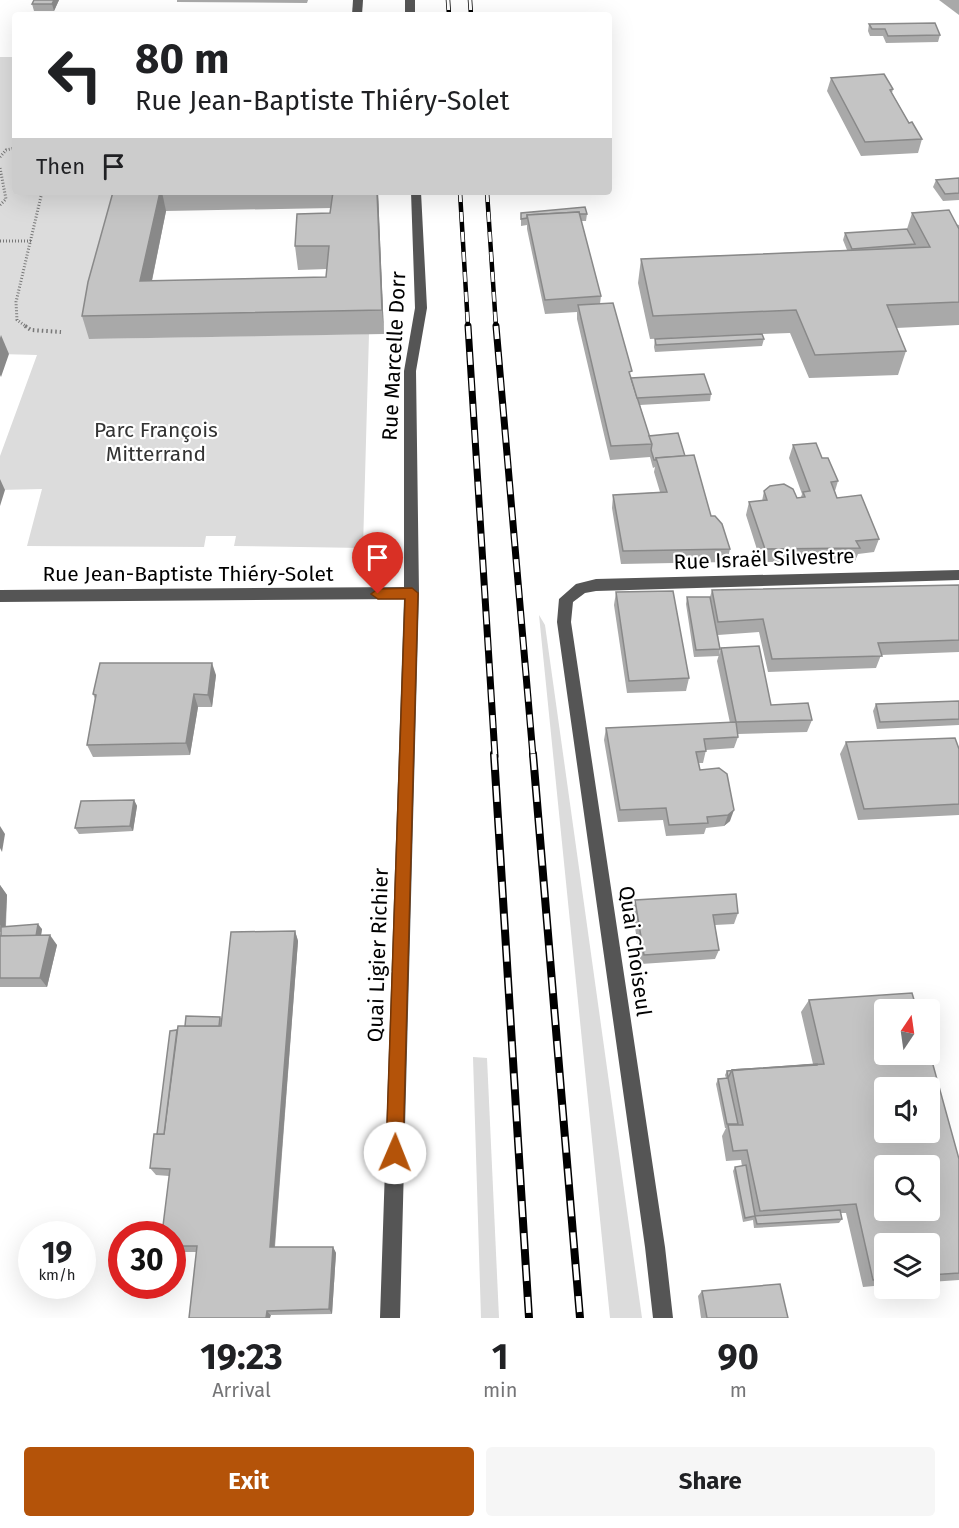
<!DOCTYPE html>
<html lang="en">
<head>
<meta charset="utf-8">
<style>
	:root { --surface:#fff; --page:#f6f6f6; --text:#202124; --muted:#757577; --accent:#b45309 }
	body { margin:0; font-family:"Fira Sans",sans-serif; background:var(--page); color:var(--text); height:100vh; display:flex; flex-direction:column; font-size:22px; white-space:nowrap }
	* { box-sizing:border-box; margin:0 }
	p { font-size:20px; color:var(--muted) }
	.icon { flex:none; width:33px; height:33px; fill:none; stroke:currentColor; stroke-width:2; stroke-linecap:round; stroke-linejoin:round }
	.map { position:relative; height:1318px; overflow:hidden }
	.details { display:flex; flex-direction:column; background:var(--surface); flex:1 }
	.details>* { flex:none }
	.guide { position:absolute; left:12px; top:12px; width:600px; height:183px; border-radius:6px; box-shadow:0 6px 24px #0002; background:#fff; color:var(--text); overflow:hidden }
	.needle { width:39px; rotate:13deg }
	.controls { position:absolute; left:874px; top:999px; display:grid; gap:12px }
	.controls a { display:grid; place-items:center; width:66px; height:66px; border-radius:6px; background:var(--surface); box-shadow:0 6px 24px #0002; font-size:30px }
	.speed { position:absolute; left:18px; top:1221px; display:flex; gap:12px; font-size:30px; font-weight:700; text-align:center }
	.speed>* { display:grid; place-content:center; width:78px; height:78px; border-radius:50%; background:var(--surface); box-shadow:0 6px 24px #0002; line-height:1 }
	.speed small { font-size:15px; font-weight:400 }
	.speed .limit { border:9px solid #d22; background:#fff; color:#111 }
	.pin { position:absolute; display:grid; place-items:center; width:51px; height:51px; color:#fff; margin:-62px -26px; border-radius:50% 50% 50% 0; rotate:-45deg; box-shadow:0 0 6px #0007 }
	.pin .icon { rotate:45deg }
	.me { position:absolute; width:66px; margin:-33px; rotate:1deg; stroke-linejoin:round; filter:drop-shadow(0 0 4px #0008) }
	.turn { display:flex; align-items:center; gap:21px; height:126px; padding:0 24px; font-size:27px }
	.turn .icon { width:78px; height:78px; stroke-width:2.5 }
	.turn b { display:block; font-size:42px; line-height:51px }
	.then { display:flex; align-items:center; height:57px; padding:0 24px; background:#0003; gap:12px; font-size:22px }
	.eta { display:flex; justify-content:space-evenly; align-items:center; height:102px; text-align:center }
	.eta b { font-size:36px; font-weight:700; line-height:42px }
	.action { display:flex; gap:12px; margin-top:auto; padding:12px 24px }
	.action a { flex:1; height:69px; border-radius:6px; background:var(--accent); color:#fff; font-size:24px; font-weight:700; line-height:69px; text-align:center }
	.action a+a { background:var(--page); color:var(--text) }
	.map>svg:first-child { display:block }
	.green { fill:#dcdcdc }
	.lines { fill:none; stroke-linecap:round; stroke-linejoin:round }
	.path-far1 { stroke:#777; stroke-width:3; stroke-dasharray:1 2; stroke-linecap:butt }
	.path { stroke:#777; stroke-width:4; stroke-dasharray:1.5 3; stroke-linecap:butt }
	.minor { fill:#555; fill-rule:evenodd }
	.rail-far2-casing { stroke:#000; stroke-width:4.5 }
	.rail-far1-casing { stroke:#000; stroke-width:7 }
	.rail-casing { stroke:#000; stroke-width:8 }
	.rail-far2 { stroke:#fff; stroke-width:3; stroke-dasharray:10; stroke-linecap:butt }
	.rail-far1 { stroke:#fff; stroke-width:4.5; stroke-dasharray:13; stroke-linecap:butt }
	.rail { stroke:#fff; stroke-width:5; stroke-dasharray:16; stroke-linecap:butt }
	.wall { fill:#a9a9a9; fill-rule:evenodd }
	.shaded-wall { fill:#898989 }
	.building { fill:#c4c4c4; stroke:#898989; stroke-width:1.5; fill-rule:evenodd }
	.route { fill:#b45309; stroke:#753606; stroke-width:1.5 }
	.labels { text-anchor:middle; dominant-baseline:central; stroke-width:4.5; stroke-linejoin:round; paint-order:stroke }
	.street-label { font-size:21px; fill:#000; stroke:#fff }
	.park-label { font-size:21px; fill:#333; stroke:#fff }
</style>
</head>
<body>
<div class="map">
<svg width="959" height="1318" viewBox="0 0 959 1318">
	<rect width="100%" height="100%" fill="#fff"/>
	<!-- green -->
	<g class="green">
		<path d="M0 57H15V192H125L90 339 369 334 363 548 234 546 236 536H206L204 547 27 546 42 489 0 490V456L37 355 0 354Z"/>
		<path d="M539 615 545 625 642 1318H610Z"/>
		<path d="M473 1057 487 1058 499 1318H481Z"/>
	</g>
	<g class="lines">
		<!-- path-far1 -->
		<g class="path-far1">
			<path d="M0 157 6 150 15 148"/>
			<path d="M0 168 6 199 0 205"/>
			<path d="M0 241H32"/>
			<path d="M27 327 17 320 16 302 42 192"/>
		</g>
		<!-- path -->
		<path class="path" d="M25 326 31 330 61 332"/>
		<!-- minor -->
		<g class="minor">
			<path d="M353 0H363L362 15H352Z"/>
			<rect x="405" y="0" width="10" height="15"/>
			<path d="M411 192H421L427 308 416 371 419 593 400 1318H380L404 599 0 602V590L404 587V371L415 308Z"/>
			<path d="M959 570V580L596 591 585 593 573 602 571 622 665 1247 673 1318H653L645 1247 557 622 559 599 576 584 596 579Z"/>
		</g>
		<defs>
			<g id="rail-far2">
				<path d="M448 0 449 15"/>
				<path d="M470 0 471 15"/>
				<path d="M460 192 468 327"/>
				<path d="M487 192 496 327"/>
			</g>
			<g id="rail-far1">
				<path d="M468 326 495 756"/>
				<path d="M496 326 533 756"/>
			</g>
			<g id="rail">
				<path d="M494 754 529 1318"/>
				<path d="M533 754 580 1318"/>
			</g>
		</defs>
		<!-- rail-far2 casing -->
		<use href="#rail-far2" class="rail-far2-casing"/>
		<!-- rail-far1 casing -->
		<use href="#rail-far1" class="rail-far1-casing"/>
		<!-- rail casing -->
		<use href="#rail" class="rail-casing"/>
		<!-- rail-far2 -->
		<use href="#rail-far2" class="rail-far2"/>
		<!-- rail-far1 -->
		<use href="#rail-far1" class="rail-far1"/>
		<!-- rail -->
		<use href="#rail" class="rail"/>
	</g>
	<!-- wall -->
	<g class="wall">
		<path d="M34 0H59L54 11H34L32 4Z"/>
		<path d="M177 0H308L307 3 177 2Z"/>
		<path d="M939 0H959V15Z"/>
		<path d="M869 24 940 35 938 42 886 43 883 36H870L868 31Z"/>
		<path d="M831 78 893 89 892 93 909 123 922 139 918 153 861 156 827 91Z"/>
		<path d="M959 178V200L943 201 933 187 936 180Z"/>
		<path d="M113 192H378L384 334 89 339 82 316ZM331 208 330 213 295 246 298 270 327 269 326 277 152 281 166 211Z"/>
		<path d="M521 213 587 214 586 221H581L601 296 600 304 631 378 711 394 710 401 640 405 649 436 685 456 711 516 730 549 727 562 621 564 612 508 613 495 660 492 654 472 655 467 653 468 650 457 610 460 577 319V312L545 314 527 229V225L521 226Z"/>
		<path d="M912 213 959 225V325L896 328 906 351 898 375 809 378 790 333 762 334 764 339 762 346 655 352 654 347 655 339 734 335 650 339 638 283 641 259 847 250 843 240 845 233 907 229Z"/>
		<path d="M793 445 822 458 838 481 835 491 837 498 879 539 874 552 858 554 855 561 761 562 746 515 749 502 762 501 764 491 797 498 801 497 802 494 789 458Z"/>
		<path d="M959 585V652L881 655 876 668 768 672 759 632 718 635 720 649 719 656 694 657 686 604 687 597H710L712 590Z"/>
		<path d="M616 592 689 678 686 691 627 693 614 605Z"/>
		<path d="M721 648 771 705 812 720 807 732 738 734V737L734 748 706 750 703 763H699L700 770 719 768 730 821 724 826 706 828 704 834 666 836 663 820 618 822 604 740 606 728 730 723 717 661Z"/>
		<path d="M216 675 212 707H198L190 755 93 757 87 745 95 699 93 694Z"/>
		<path d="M959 701V725L877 729 873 711 876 704Z"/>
		<path d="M846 742 959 749V815L858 820 840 754Z"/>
		<path d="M134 800 137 806 133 831 79 834 75 828Z"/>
		<path d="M0 885 7 895 6 926 42 929 41 936 57 945 47 987H0V936L1 932H0Z"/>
		<path d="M635 900 738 913 734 924 715 925 719 950 715 959 641 964 632 910Z"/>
		<path d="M295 931 298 941 275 1247H333L336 1253 332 1314 271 1315 196 1252H172V1234L169 1176 156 1175 150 1168 177 1030 220 1017 222 1020Z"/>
		<path d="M809 1000 959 1159V1280L930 1282V1244H885V1285L863 1287 846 1213H841L842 1219 839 1223 754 1228 753 1220 743 1222 733 1171 735 1167 742 1166 741 1160 726 1161 722 1136 726 1128H725L716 1084 718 1079 726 1078 725 1075 727 1071 813 1064 801 1012Z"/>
		<path d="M702 1291 788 1318H701L698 1296Z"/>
	</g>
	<!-- shaded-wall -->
	<g class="shaded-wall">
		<path d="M54 0H59L54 11 52 4Z"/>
		<path d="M160 192H162L166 211 147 304 140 281Z"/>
		<path d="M377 192H378L384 334 382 310Z"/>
		<path d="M1 335 9 354 1 377 0 375V338Z"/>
		<path d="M0 479 5 490 0 506Z"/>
		<path d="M212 663 216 675 212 707 208 695Z"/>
		<path d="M194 694 198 707 190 755 186 743Z"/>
		<path d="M134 800 137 806 133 831 130 826Z"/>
		<path d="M734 810 730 821 724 826 728 815Z"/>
		<path d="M0 826 5 834 2 852 0 848Z"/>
		<path d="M0 885 7 895 5 932 0 925Z"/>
		<path d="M38 924 42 929 39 946 35 941Z"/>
		<path d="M295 931 298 941 274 1253 270 1247Z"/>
		<path d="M50 935 57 945 47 987 40 978Z"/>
		<path d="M333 1247 336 1253 332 1314 329 1309Z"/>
		<path d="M267 1311 271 1315 270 1318H266Z"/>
	</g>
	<!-- building -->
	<g class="building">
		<path d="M34 0H54L52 4H32Z"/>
		<path d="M935 23 940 35 888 36 885 29H872L869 24Z"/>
		<path d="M884 74 893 89 890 90 909 123 912 122 922 139 865 142 831 78Z"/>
		<path d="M959 178V193L945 194 936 180Z"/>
		<path d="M113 192H160L140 281 326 277 329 246H295L297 214 330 213 333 192H377L382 310 82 316 88 282Z"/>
		<path d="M585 207 587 214H579V212L527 215V218L521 219V213Z"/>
		<path d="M949 210 959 229V302L887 305 906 351 815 355 796 310 653 316 641 259 930 247 912 213Z"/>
		<path d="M579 212 601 296 545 300 527 215Z"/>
		<path d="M907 229 915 244 852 249 845 233Z"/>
		<path d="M613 303 632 371 629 372 652 444 611 446 578 305Z"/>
		<path d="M762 334 764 339 656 345 655 339Z"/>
		<path d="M704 374 711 394 637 398 631 378Z"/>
		<path d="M678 433 685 456 656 458V460H654L651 450 652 444 649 436Z"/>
		<path d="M816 443 822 458H828L838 481 831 482 837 498 861 495 879 539 856 541 860 548 765 549 749 502 767 500 764 491 770 486 784 484 793 489 797 498 805 497 803 492 810 491 793 445Z"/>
		<path d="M694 455 711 516H715L722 524 730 549 623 551 613 495 667 492 656 458Z"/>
		<path d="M959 585V640L878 643 882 656 772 659 763 619 718 622 712 590Z"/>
		<path d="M673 591 689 678 629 681 616 592Z"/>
		<path d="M687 597H710L720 649 696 650Z"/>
		<path d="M759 646 771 705 808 703 812 720 736 722 721 648Z"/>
		<path d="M100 663H212L208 695 194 694 186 743 87 745 96 695 93 694Z"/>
		<path d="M959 701V719L880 722 876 704Z"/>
		<path d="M736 722 738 737 704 739 706 751 696 752 700 770 719 768 727 774 734 810 728 815 707 817 708 823 669 825 666 808 620 810 606 728Z"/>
		<path d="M955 738 959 749V804L864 809 846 742Z"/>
		<path d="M134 800 130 826 75 828 81 801Z"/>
		<path d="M736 894 738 913 713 915 719 950 644 955 635 900Z"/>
		<path d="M38 924 36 936H1V927Z"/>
		<path d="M295 931 270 1247H333L329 1309 267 1311 266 1318H189L197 1246H172V1234H162L170 1169 150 1168 154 1134H164L178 1026H221L231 932Z"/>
		<path d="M50 935 40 978H0V936Z"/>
		<path d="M912 993 917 1010H885V1054H930L959 1159V1273L930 1275V1244H885V1279L873 1280 856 1204 760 1211 747 1150 733 1151 728 1125H743L732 1070 824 1064 809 1000ZM885 1088H930V1132H885ZM885 1166H930V1210H885Z"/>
		<path d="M186 1016 220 1017 219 1026H185Z"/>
		<path d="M177 1030 164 1134H157L170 1031Z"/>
		<path d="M817 1064V1065L732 1070 728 1078 727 1071Z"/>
		<path d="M728 1078 738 1124H727L718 1079Z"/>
		<path d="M746 1165 755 1216 840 1210 842 1219 757 1224 755 1216 745 1218 735 1167Z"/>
		<path d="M780 1284 788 1318H707L702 1291Z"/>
	</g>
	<!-- route -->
	<path class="route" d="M412 588 418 593 403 1153 401 1160 395 1162 388 1160 386 1153 405 599H378L371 594 378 589Z"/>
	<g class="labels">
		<!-- street labels -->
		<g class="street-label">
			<text transform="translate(394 356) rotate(-87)">Rue Marcelle Dorr</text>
			<text transform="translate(764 559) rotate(-2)">Rue Israël Silvestre</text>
			<text x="188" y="574">Rue Jean-Baptiste Thiéry-Solet</text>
			<text transform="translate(635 951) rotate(82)">Quai Choiseul</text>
			<text transform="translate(378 955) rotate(-88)">Quai Ligier Richier</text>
		</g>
		<!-- park labels -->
		<g class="park-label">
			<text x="156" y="430">Parc François<tspan x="156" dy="24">Mitterrand</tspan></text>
		</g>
	</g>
</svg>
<div class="controls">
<a><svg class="needle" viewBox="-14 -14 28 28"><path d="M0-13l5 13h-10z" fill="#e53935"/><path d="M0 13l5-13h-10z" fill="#757577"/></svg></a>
<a><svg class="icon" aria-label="sound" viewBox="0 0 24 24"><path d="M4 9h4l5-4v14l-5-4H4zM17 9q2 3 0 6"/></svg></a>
<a><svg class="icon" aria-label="search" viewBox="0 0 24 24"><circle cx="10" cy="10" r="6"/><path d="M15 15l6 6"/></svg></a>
<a><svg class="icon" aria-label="layers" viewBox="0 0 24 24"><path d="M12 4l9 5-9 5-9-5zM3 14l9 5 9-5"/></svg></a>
</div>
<div class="speed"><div>19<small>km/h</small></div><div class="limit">30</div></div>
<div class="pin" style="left:378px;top:594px;background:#d93025"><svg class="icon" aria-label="arrive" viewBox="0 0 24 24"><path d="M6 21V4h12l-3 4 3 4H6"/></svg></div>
<svg class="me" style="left:395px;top:1153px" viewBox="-20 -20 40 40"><circle r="19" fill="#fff"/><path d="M0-13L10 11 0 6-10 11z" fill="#b45309"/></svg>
<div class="guide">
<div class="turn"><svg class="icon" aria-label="left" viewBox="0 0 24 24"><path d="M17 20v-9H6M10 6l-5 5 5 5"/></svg><div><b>80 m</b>Rue Jean-Baptiste Thiéry-Solet</div></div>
<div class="then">Then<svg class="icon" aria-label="arrive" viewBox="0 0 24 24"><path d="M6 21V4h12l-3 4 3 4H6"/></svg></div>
</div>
</div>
<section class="details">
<div class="eta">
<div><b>19:23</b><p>Arrival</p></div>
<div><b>1</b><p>min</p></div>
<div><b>90</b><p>m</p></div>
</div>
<div class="action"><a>Exit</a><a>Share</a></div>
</section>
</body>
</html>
